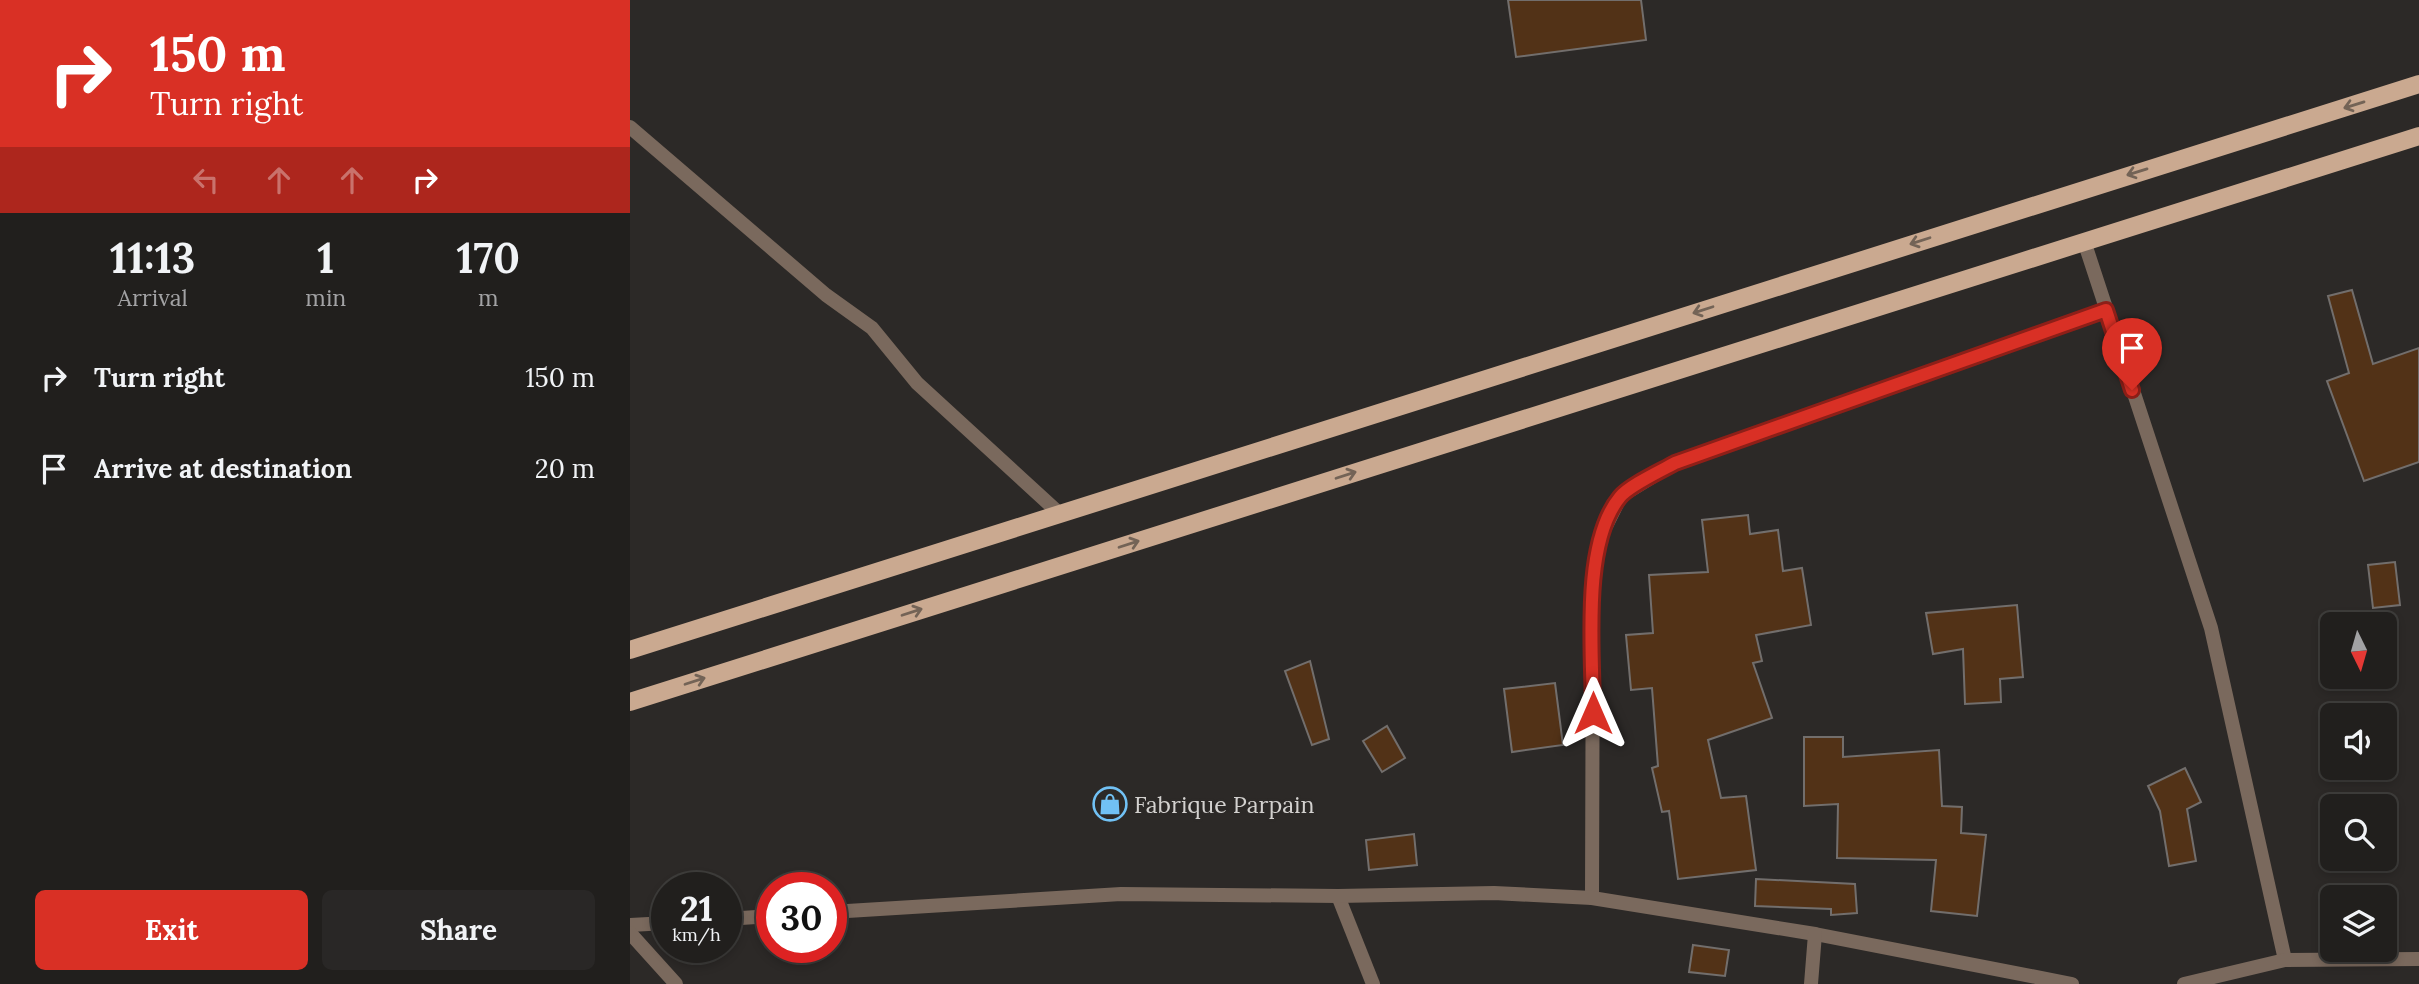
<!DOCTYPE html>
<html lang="en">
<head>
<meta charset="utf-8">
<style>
	:root { --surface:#211f1d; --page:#292726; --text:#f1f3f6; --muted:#a2a2a4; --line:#3e3d3b; --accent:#d93025 }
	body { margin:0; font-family:Lora,serif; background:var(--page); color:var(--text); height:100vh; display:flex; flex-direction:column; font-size:26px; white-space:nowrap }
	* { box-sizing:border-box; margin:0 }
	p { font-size:23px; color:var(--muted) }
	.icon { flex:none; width:38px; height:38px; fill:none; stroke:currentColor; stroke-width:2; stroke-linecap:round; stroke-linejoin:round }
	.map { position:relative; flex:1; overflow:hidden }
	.sheet { display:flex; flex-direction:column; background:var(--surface); width:630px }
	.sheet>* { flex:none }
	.hud { background:#d93025; color:#fff; overflow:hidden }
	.needle { width:46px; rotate:175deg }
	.fabs { position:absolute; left:1690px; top:612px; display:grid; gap:14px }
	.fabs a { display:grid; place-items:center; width:77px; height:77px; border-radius:10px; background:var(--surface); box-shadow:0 4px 10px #0003,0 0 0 2px var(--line); font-size:35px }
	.speed { position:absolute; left:21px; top:872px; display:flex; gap:14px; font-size:35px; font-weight:700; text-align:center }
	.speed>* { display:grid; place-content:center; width:91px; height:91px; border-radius:50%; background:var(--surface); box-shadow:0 4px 10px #0003,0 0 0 2px var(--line); line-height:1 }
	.speed small { font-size:18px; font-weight:400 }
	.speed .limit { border:10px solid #d22; background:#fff; color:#111 }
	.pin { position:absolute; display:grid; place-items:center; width:60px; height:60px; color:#fff; margin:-72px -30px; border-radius:50% 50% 50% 0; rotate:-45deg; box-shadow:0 0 7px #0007 }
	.pin .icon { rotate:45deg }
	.me { position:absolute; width:77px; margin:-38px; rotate:0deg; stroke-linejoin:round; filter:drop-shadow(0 0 5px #0008) }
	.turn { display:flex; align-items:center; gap:24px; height:147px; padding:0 35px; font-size:32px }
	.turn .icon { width:91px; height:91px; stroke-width:2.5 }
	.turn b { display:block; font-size:49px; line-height:60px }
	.lanes { display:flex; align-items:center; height:66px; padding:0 35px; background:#0003; justify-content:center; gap:35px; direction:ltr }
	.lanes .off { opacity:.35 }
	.eta { display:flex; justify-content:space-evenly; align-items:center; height:119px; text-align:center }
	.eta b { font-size:42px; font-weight:800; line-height:49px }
	.action { display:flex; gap:14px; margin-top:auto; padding:14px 35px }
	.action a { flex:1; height:80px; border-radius:10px; background:var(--accent); color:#fff; font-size:28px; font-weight:800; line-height:80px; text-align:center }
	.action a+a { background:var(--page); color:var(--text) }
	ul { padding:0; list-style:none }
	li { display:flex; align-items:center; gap:21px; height:91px; padding:0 35px }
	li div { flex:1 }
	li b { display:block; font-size:26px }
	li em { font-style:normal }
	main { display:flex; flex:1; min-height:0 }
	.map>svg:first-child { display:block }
	.building { fill:#523217; stroke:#726e6c; stroke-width:2 }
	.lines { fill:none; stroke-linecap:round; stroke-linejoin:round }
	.service { stroke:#7a695d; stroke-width:14 }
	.minor { stroke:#7a695d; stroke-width:14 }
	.primary { stroke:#caa990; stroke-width:18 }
	.oneway { stroke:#736356 }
	.route-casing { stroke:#8d1f18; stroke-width:18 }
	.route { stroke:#d93025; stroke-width:12 }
	.labels { text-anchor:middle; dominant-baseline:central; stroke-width:5; stroke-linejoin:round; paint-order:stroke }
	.poi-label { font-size:23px; fill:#d3d1cf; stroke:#2c2927; text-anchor:start }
</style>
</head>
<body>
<main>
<section class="sheet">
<div class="hud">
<div class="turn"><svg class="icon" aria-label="right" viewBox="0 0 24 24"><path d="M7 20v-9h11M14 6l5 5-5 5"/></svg><div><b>150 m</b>Turn right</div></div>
<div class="lanes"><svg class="icon off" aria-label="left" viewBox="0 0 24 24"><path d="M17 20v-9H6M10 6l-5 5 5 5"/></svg><svg class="icon off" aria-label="ahead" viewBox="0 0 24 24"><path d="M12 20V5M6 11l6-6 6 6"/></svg><svg class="icon off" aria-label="ahead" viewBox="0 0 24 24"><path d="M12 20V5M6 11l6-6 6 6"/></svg><svg class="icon" aria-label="right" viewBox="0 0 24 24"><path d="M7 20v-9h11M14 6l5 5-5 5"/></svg></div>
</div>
<div class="eta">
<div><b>11:13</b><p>Arrival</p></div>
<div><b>1</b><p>min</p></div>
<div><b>170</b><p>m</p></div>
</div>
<ul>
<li><svg class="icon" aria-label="right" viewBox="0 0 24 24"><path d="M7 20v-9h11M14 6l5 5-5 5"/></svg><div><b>Turn right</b></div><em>150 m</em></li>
<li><svg class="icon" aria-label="arrive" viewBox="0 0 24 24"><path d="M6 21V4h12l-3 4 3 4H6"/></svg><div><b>Arrive at destination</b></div><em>20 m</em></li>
</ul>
<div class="action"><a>Exit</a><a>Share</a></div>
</section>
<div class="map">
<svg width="1789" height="984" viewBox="0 0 1789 984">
	<rect width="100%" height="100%" fill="#2c2927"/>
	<!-- building -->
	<g class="building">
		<path d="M878 0H1011L1016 40 886 57Z"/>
		<path d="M1722 290 1743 364 1789 348V462L1734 481 1697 381 1719 373 1698 296Z"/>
		<path d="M1118 515 1120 534 1148 530 1153 571 1172 568 1181 625 1126 635 1132 661 1123 663 1142 718 1078 740 1091 798 1116 796 1126 870 1048 879 1039 811 1032 812 1022 768 1028 766 1022 688 1001 690 996 635 1023 633 1019 575 1078 572 1072 520Z"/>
		<path d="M1765 562 1770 605 1743 608 1738 565Z"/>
		<path d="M1387 605 1393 677 1370 679 1371 702 1335 704 1333 649 1303 654 1296 613Z"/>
		<path d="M680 661 699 739 682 745 655 671Z"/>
		<path d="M925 683 933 745 882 752 874 689Z"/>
		<path d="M757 726 775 758 752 772 733 741Z"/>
		<path d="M1174 737H1213V757L1309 750 1312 806 1332 807 1331 833 1356 835 1347 916 1301 911 1306 860 1207 858 1208 804 1174 806Z"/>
		<path d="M1555 768 1571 802 1557 809 1566 861 1539 866 1530 811 1518 786Z"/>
		<path d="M784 834 787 865 739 870 736 840Z"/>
		<path d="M1126 879 1225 884 1227 913 1201 915V909L1125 906Z"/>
		<path d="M1063 945 1099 950 1095 976 1059 972Z"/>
	</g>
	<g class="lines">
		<!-- service -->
		<path class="service" d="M0 127 196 295 242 328 287 383 431 515"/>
		<!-- minor -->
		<g class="minor">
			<path d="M1454 241 1581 628 1655 960"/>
			<path d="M708 896 743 984"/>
			<path d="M962 898 963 572 970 538 991 496 1045 463 1476 310"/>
			<path d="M201 912 491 894 708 896 864 893 962 898 1185 934 1442 984"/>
			<path d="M96 919 142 916"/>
			<path d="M0 925 37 923"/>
			<path d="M0 933 46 984"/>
			<path d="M1181 984 1185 934"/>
			<path d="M1554 984 1655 960 1789 959"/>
		</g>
		<!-- primary -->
		<g class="primary">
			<path d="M0 650 1789 84"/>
			<path d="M0 702 1789 136"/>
		</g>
	</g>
	<!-- one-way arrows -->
	<defs><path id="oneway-shaft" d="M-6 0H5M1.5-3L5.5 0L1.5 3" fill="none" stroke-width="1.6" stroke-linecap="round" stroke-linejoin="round" transform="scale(1.75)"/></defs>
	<g class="oneway">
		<use href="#oneway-shaft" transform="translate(1724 105) rotate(163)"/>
		<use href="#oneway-shaft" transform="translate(1507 172) rotate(163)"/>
		<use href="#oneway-shaft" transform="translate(1290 241) rotate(162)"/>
		<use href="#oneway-shaft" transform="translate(1073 310) rotate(162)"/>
		<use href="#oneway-shaft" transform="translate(716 475) rotate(-18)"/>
		<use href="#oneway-shaft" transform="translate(499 544) rotate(-18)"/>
		<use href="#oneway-shaft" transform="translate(282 612) rotate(-18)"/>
		<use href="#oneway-shaft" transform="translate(65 681) rotate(-18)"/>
	</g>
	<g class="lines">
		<defs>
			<path id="route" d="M963 713C963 654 951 544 990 497 1000 485 1031 471 1045 463L1476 310 1502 390"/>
		</defs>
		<!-- route casing -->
		<use href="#route" class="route-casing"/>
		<!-- route -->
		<use href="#route" class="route"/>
	</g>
	<!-- icons -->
	<defs>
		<symbol id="shop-ring" viewBox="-11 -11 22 22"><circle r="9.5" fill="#2c2927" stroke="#71c1f4" stroke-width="1.5"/><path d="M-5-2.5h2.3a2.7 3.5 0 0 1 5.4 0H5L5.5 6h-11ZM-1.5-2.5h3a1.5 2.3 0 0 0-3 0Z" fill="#71c1f4"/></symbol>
	</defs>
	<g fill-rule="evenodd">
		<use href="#shop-ring" x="461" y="785" width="38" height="38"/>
	</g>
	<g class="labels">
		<!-- poi labels -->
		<g class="poi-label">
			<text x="504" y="804">Fabrique Parpain</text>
		</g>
	</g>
</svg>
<div class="fabs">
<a><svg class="needle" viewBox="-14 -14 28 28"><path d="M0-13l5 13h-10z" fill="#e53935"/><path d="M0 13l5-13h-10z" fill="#a2a2a4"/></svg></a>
<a><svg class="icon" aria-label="sound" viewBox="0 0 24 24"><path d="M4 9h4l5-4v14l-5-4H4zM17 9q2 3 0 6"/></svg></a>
<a><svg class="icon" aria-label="search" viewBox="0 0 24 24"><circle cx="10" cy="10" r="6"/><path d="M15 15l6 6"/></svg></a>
<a><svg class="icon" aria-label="layers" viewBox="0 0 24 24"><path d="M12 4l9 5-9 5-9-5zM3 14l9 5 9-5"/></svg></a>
</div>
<div class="speed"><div>21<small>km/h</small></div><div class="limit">30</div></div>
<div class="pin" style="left:1502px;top:390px;background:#d93025"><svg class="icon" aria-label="arrive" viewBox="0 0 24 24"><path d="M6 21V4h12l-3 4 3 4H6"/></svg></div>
<svg class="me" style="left:963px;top:713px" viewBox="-20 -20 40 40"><path d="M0-17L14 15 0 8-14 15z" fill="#d93025" stroke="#fff" stroke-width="4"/></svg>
</div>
</main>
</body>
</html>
